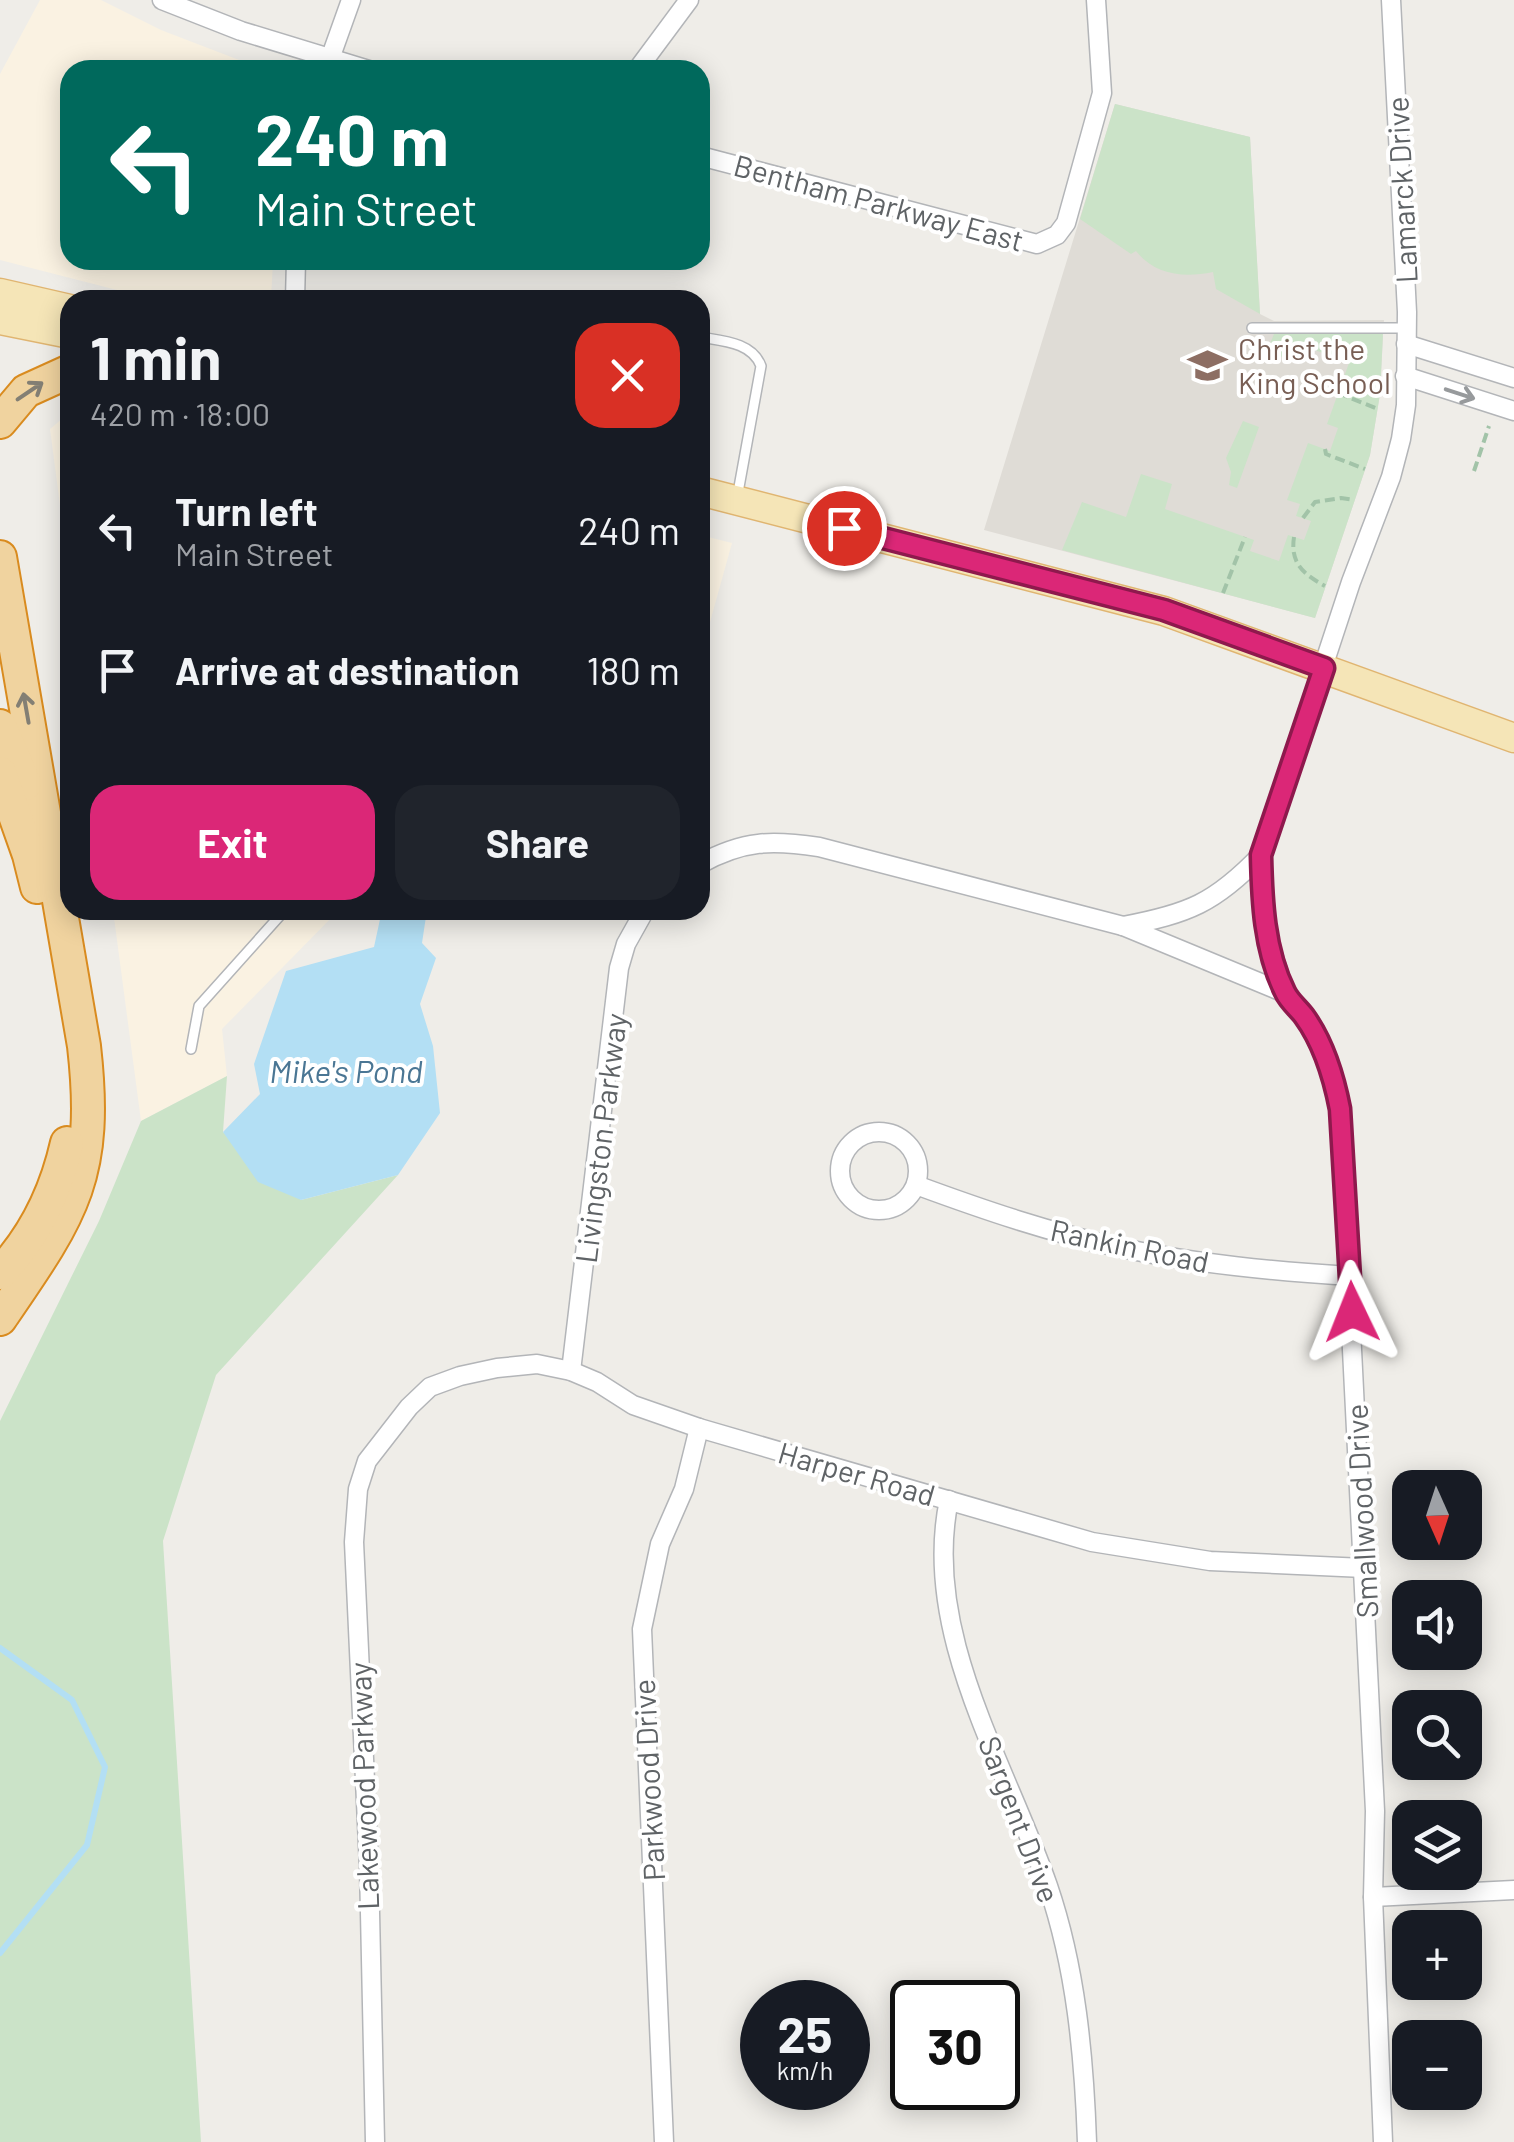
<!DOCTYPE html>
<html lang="en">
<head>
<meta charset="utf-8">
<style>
	:root { --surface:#171b24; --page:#20242c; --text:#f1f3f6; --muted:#9ea1a6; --accent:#db2777 }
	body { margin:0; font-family:Barlow,sans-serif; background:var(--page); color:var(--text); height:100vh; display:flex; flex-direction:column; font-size:38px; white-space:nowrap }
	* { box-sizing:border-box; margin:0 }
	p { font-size:32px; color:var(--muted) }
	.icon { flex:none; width:55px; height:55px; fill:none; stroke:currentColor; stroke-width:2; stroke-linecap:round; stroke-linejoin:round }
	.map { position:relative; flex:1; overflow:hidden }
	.side { position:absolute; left:60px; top:290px; width:650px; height:630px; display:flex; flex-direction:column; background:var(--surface); border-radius:30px; box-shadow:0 5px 25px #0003 }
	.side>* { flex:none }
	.banner { position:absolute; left:60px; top:60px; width:650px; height:210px; border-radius:30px; box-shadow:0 5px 25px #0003; background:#00695c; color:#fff; overflow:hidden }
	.needle { width:65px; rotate:177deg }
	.tools { position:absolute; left:1392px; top:1470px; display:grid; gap:20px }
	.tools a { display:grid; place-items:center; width:90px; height:90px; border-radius:20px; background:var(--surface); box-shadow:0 5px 25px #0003; font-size:50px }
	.speed { position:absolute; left:740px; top:1980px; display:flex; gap:20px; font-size:50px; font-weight:700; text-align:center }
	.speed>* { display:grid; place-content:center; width:130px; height:130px; border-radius:50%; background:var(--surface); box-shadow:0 5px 25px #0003; line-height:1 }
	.speed small { font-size:25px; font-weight:400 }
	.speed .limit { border:5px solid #111; border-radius:15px; background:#fff; color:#111 }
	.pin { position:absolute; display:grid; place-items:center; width:85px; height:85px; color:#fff; margin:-42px; border:5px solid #fff; border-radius:50%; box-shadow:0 2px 10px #0007 }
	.me { position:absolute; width:110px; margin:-55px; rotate:358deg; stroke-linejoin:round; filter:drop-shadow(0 0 8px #0008) }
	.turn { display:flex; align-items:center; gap:35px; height:210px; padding:0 30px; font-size:45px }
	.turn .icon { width:130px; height:130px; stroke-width:2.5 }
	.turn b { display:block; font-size:70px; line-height:85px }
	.round { display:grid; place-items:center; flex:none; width:105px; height:105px; border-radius:30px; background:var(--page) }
	.overview { display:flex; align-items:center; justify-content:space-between; height:170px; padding:0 30px }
	h1 { font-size:60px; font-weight:700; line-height:75px }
	.action { display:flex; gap:20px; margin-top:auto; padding:20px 30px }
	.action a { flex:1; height:115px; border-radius:30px; background:var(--accent); color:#fff; font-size:40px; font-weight:700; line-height:115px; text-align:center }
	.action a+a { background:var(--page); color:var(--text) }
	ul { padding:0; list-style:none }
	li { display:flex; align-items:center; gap:30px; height:140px; padding:0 30px }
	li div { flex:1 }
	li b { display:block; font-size:38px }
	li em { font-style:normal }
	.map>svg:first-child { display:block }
	.commercial { fill:#faf2e2 }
	.education { fill:#dfdcd6 }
	.green { fill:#cbe3c8 }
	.water { fill:#b3dff4 }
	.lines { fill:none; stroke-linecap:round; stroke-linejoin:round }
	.stream { stroke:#b3dff4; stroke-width:6 }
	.lane-casing { stroke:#b3b5b8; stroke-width:12 }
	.street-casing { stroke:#b3b5b8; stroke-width:21 }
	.primary-casing { stroke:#e0b571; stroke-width:31 }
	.highway-casing { stroke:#d98b1f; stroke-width:36 }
	.path { stroke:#a2c3a8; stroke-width:4; stroke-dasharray:10 5; stroke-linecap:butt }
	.lane { stroke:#fff; stroke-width:9 }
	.street { stroke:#fff; stroke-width:18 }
	.primary { stroke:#f5e5b7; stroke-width:28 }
	.highway { stroke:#f0d39f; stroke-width:32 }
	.oneway { stroke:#837f74 }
	.oneway2 { stroke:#979a9c }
	.route-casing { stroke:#8e194d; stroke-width:25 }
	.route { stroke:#db2777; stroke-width:18 }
	.labels { text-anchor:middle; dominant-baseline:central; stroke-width:8; stroke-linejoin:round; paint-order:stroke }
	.street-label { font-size:30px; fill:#5f6366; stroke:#fff }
	.education-label { font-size:30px; fill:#785e54; stroke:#fff; text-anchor:start }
	.water-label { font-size:32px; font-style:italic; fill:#4a7694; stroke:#fff }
</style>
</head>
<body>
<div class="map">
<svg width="1514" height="2142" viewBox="0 0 1514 2142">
	<rect width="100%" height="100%" fill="#efede8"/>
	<!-- commercial -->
	<g class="commercial">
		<path d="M40 0H101L161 30 265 70H70V260H273L271 300H156L0 260V74Z"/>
		<path d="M70 412V581L50 429Z"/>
		<path d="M700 535 732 543 700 658Z"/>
		<path d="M113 910H339L222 1029 227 1076 141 1121Z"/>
	</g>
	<!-- education -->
	<path class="education" d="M1115 104 1250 137 1260 314 1274 321 1384 320 1383 333 1339 334 1383 336 1380 394 1370 455 1315 618 984 530Z"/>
	<!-- green -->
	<g class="green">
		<path d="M1115 104 1250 137 1260 314 1216 289 1213 272C1183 278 1155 275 1136 251L1131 254 1080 219Z"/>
		<path d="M1383 333 1380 394 1370 455 1315 618 1062 550 1082 502 1126 517 1141 474 1172 484 1165 509 1254 540 1250 551 1279 561 1288 535 1304 540 1311 521 1296 516 1300 504 1287 500 1308 443 1330 451 1338 428 1327 424 1349 363 1299 344 1292 361 1277 355 1269 346 1274 334Z"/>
		<path d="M1243 421 1259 427 1237 488 1229 485 1231 472 1226 458Z"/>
		<path d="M227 1076 223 1132 301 1200 398 1175 216 1375 163 1541 201 2142H0V1421L99 1221 141 1121Z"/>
	</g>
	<!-- water -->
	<path class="water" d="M382 910H427L422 943 436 958 420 1004 433 1046 440 1113 398 1175 301 1200 258 1182 223 1132 260 1094 254 1064 286 971 374 947Z"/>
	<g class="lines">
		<!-- stream -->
		<path class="stream" d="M0 1648 72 1700 105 1767 87 1845 0 1953"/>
		<defs>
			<g id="lane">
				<path d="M1252 328H1407"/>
				<path d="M700 337C722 341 752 342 761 366L737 498"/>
				<path d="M191 1049 199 1006 285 910"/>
			</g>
			<g id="street">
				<path d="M162 0 241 31 369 70"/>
				<path d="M326 70 351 0"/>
				<path d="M637 70 689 0"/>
				<path d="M700 156 1037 244 1057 235 1066 223 1102 93 1096 0"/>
				<path d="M295 300 296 260"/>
				<path d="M1406 344 1514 378"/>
				<path d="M1405 376 1514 411"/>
				<path d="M700 864C744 840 772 840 819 847L1123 926 1285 993"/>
				<path d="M1123 926C1188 914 1215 903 1261 855"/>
				<circle cx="879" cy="1171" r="39"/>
				<path d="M916 1185C984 1210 1051 1233 1122 1248 1197 1264 1273 1271 1350 1276"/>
				<path d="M571 1371 619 968 626 944 645 910"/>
				<path d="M949 1500C921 1633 1006 1764 1048 1886 1076 1968 1084 2056 1087 2142"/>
				<path d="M1373 1897 1514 1890"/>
				<path d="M375 2142 369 1867 354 1542 358 1489 367 1461 409 1407 430 1387 460 1376 497 1368 537 1364 571 1371 597 1382 633 1405 699 1428 1092 1542 1210 1561 1364 1568"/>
				<path d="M664 2142 642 1629 660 1544 684 1489 699 1428"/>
				<path d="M1383 2142 1373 1897 1375 1811 1340 1109 1335 1083 1321 1048 1305 1017 1285 993 1267 936 1261 855 1351 582 1391 477 1401 439 1406 405 1407 312 1391 0"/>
			</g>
			<g id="primary">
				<path d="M0 293 70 309"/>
				<path d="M0 320 70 334"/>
				<path d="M700 491 1164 611 1514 738"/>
			</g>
			<g id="highway">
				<path d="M0 422 26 391 70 371"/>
				<path d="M0 557 84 1046C99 1178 72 1214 0 1319"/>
				<path d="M0 726 25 784"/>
				<path d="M0 773 29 855 37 887"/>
				<path d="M0 1273C35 1236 56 1192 67 1143"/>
			</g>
		</defs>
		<!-- lane casing -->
		<use href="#lane" class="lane-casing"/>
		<!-- street casing -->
		<use href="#street" class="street-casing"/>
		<!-- primary casing -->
		<use href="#primary" class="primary-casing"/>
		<!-- highway casing -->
		<use href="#highway" class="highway-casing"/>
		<!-- path -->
		<g class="path">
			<path d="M1338 393 1378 409"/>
			<path d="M1325 449 1326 454 1365 469"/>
			<path d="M1474 471 1489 426"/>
			<path d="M1303 518 1315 502 1341 498 1354 500"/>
			<path d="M1294 537C1290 563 1303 574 1325 586"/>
			<path d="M1223 593 1245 537"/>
		</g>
		<!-- lane -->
		<use href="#lane" class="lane"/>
		<!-- street -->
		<use href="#street" class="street"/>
		<!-- primary -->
		<use href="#primary" class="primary"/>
		<!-- highway -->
		<use href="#highway" class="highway"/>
	</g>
	<!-- one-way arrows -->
	<defs><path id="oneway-shaft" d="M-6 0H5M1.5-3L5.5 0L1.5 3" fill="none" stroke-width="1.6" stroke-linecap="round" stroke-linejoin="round" transform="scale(2.5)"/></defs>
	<g class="oneway">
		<use href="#oneway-shaft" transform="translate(30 391) rotate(-34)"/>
		<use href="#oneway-shaft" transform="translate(26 708) rotate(-100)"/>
	</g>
	<use class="oneway2" href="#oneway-shaft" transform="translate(1460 394) rotate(18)"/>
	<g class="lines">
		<defs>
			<path id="route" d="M844 528 1164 610 1324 668 1261 855C1262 900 1264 950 1285 992 1289 1001 1298 1008 1304 1016 1323 1042 1334 1078 1340 1109L1352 1312"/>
		</defs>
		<!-- route casing -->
		<use href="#route" class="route-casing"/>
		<!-- route -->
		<use href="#route" class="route"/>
	</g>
	<!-- icons -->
	<defs>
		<symbol id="school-bare" viewBox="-9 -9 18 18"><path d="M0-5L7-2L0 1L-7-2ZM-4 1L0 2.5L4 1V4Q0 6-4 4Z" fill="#8d6e63" stroke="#fff" stroke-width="2.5" paint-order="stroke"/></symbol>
	</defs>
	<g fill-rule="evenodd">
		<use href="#school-bare" x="1180" y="338" width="55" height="55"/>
	</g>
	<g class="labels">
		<!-- street labels -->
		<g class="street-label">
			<text transform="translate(1401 190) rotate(-93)">Lamarck Drive</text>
			<text transform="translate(879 202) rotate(15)">Bentham Parkway East</text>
			<text transform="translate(600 1138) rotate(-83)">Livingston Parkway</text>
			<text transform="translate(1130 1245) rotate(12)">Rankin Road</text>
			<text transform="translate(857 1473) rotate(16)">Harper Road</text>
			<text transform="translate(1361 1511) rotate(-93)">Smallwood Drive</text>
			<text transform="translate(648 1780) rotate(-93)">Parkwood Drive</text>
			<text transform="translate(363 1786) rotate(-92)">Lakewood Parkway</text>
			<text transform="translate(1020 1819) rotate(69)">Sargent Drive</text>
		</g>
		<!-- education labels -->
		<g class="education-label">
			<text x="1238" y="348">Christ the<tspan x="1238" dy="34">King School</tspan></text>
		</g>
		<!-- water labels -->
		<g class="water-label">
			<text x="346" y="1070">Mike's Pond</text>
		</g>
	</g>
</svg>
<div class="tools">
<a><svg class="needle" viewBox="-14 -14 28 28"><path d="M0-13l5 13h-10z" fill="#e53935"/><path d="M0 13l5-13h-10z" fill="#9ea1a6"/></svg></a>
<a><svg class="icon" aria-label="sound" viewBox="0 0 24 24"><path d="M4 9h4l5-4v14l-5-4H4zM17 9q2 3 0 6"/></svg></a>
<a><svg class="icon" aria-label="search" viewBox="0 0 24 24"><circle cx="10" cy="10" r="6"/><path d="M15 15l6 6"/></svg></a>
<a><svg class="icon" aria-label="layers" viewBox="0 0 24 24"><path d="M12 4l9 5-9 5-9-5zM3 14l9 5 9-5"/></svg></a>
<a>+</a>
<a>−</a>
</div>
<div class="speed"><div>25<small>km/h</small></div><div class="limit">30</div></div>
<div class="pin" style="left:844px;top:528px;background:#d93025"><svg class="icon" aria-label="arrive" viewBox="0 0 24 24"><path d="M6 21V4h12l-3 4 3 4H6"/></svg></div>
<svg class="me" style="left:1352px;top:1312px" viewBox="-20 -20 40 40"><path d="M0-17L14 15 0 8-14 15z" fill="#db2777" stroke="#fff" stroke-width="4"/></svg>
<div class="banner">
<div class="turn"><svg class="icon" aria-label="left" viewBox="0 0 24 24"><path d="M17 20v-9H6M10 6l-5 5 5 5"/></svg><div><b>240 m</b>Main Street</div></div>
</div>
<section class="side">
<div class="overview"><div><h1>1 min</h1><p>420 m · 18:00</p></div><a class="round" style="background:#d93025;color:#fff"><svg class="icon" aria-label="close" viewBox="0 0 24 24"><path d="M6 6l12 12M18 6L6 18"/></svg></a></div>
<ul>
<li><svg class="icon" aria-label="left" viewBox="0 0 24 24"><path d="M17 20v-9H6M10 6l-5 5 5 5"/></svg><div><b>Turn left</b><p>Main Street</p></div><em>240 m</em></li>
<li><svg class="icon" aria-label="arrive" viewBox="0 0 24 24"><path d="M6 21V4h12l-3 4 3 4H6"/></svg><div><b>Arrive at destination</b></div><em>180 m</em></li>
</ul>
<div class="action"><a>Exit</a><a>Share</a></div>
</section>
</div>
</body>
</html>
